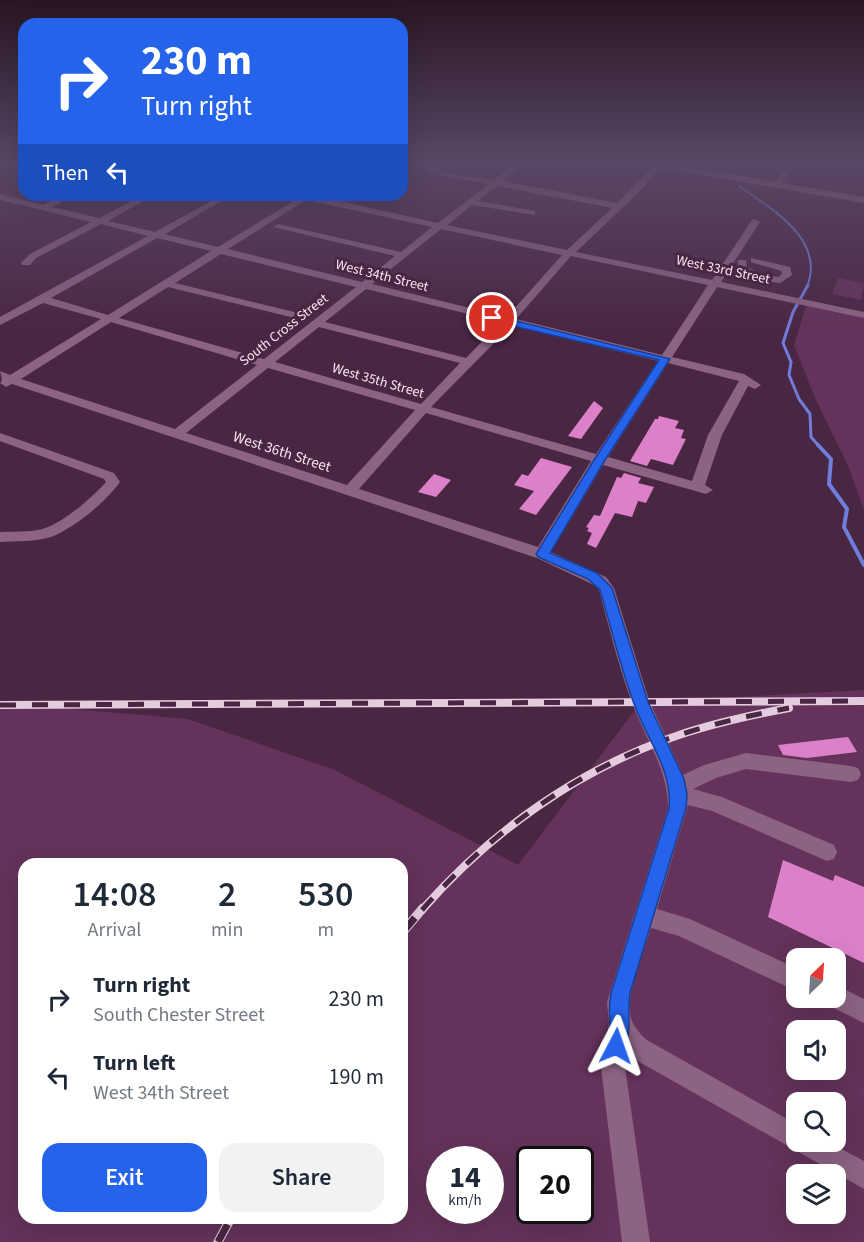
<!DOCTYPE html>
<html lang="en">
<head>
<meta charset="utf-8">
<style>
	:root { --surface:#fff; --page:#f2f2f3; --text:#1f2937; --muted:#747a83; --accent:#2563eb }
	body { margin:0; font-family:"Source Sans 3",sans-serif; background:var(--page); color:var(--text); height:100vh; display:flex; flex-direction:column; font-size:22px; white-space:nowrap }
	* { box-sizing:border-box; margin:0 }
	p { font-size:20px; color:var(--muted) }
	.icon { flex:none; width:33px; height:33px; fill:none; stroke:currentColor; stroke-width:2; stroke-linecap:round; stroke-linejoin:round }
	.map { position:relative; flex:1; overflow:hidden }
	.panel { position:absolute; left:18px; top:858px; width:390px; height:366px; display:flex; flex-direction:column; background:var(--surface); border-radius:18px; box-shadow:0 6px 24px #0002 }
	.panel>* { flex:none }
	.banner { position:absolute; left:18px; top:18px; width:390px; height:183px; border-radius:18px; box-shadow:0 6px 24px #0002; background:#2563eb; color:#fff; overflow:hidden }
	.needle { width:39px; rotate:25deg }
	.buttons { position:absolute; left:786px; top:948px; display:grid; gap:12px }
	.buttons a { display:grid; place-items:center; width:60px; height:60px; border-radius:12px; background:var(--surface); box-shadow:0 6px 24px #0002; font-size:30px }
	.speed { position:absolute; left:426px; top:1146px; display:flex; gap:12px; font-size:30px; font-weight:700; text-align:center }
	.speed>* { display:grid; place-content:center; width:78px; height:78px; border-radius:50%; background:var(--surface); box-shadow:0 6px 24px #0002; line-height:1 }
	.speed small { font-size:15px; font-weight:400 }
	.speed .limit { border:3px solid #111; border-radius:9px; background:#fff; color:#111 }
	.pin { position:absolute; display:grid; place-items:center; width:51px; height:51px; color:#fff; margin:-26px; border:3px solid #fff; border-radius:50%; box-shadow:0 2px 6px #0007 }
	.me { position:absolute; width:66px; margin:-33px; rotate:4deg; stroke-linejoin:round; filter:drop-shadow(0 0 4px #0008) }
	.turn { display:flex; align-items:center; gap:21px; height:126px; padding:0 24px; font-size:27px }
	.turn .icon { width:78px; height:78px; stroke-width:2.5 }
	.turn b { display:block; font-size:42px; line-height:51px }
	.then { display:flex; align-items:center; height:57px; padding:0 24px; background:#0003; gap:12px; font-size:22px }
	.eta { display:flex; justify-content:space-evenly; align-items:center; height:102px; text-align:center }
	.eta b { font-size:36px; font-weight:600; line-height:42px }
	.action { display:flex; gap:12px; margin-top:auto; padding:12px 24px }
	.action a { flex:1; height:69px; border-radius:18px; background:var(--accent); color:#fff; font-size:24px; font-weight:600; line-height:69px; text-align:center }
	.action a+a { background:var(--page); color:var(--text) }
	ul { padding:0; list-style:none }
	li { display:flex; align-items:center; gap:18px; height:78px; padding:0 24px }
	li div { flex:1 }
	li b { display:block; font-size:22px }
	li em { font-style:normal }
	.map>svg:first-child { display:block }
	.green { fill:#64325a; fill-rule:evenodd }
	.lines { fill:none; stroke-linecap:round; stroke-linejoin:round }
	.stream-far2 { stroke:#6f7ddd; stroke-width:2 }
	.stream-far1 { stroke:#6f7ddd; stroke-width:3 }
	.stream { stroke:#6f7ddd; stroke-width:4 }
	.building { fill:#dc80c9 }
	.minor { fill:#8c6382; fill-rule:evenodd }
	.rail-far1-casing { stroke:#e4ccde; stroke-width:8 }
	.rail-casing { stroke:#e4ccde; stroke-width:9 }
	.rail-far1 { stroke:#492642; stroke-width:5; stroke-dasharray:16; stroke-linecap:butt }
	.rail { stroke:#492642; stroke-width:7; stroke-dasharray:20; stroke-linecap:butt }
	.route { fill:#2563eb; stroke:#184099; stroke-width:1.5 }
	.labels { text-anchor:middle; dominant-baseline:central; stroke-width:6; stroke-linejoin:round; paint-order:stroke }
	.far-street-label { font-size:14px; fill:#f9e2f3; stroke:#492642 }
	.street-label { font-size:15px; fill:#f9e2f3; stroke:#492642 }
</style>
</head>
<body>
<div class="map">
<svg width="864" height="1242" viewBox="0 0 864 1242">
	<rect width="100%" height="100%" fill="#492642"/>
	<!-- green -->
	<g class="green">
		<path d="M838 278 864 283 861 300 832 294Z"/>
		<path d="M807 303 864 315V510L849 468 816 400 794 345Z"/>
		<path d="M864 690V1242H0V705H27L188 719 335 770 518 865 641 702ZM24 864H402V1218H24ZM796 958H836V998H796ZM796 1030H836V1070H796ZM796 1102H836V1142H796ZM440 1160H490V1210H440ZM530 1160H580V1210H530ZM796 1174H836V1214H796Z"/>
	</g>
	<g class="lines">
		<!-- stream-far2 -->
		<path class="stream-far2" d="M739 186C771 209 826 239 807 287"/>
		<!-- stream-far1 -->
		<path class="stream-far1" d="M808 285 793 312 783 343 791 362 789 375 799 399 810 414 811 437 819 446"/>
		<!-- stream -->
		<path class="stream" d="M818 445 831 459 829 484 847 509 844 527 864 565"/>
	</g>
	<!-- building -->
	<g class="building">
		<path d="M594 401 603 408 581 439 568 436Z"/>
		<path d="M659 416 679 421 675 428 684 430 681 438 686 439 673 465 651 459 647 466 630 461 655 419H658Z"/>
		<path d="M541 458 572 467 536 515 519 509 534 491 514 485 522 474 528 476Z"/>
		<path d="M624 473 641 478 638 483 654 487 646 503 638 501 632 517 615 513 596 548 587 544 592 533 587 531 589 528 586 527 594 515 600 516 617 477 621 478Z"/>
		<path d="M434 474 451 480 436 497 418 492Z"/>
		<path d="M848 737 857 752 807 758 783 755 778 745Z"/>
		<path d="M783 860 833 881 835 875 864 887V963L768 917Z"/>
	</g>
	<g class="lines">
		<!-- minor -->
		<g class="minor">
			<path d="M417 161H426C443 176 473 176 494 180L518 161H528L503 181 617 203 653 166 633 161H662L775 182 789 161H797L782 183 864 197V203L661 168 641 190 576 252 712 280 752 220 755 219 760 222 721 282 864 312V318L717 287 672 357 744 374 761 385 755 389 748 386 722 435 705 485 713 490 706 494 603 465 551 552 606 577 614 588 649 700 683 775 704 765 746 753 851 766 858 768 861 774 858 780 851 782 746 769 716 778 693 789 722 797 834 845 837 852 834 859 827 861 712 811 688 805 657 909 690 919 796 968V991L679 936 651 928C644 952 623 998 632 1021 635 1028 641 1035 647 1040L796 1124V1142H828L864 1161V1189L627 1055 625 1067 650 1242H622L601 1067 609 1023 607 1002 668 808C668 768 644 737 631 700 618 664 609 627 599 590L594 585 537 558 12 384 6 387 0 383 2 380 0 371 10 375 101 319 43 303 0 325V317L148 236 101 224 36 258 30 265H22L21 263 30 254 91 222 0 200V194L43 205 63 195H74L52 207 99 218 143 195H154L108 221 155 232 222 195H232L165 234 218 247 297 199 289 195H313L438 223 489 184C466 179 434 179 417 161ZM497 186 612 208 567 250 447 225 472 205 535 215V211L478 201ZM306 200 432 227 401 252 278 224 273 227 395 256 362 282 228 249ZM441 229 562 255 507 317 372 284ZM157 238 211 251 108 315 51 298ZM221 254 356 287 264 359 119 318 168 287 303 320 307 319V315L175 283ZM571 256 708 285 662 355 516 319ZM366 289 501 322 466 358 325 322ZM111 322 257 365 175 429 21 379ZM512 325 658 361 596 454 431 407ZM319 327 460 363 421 404 275 362ZM668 363 739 381 708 435 692 481 608 457ZM268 368 415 410 347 485 186 433ZM426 413 591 461 538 547 359 489Z"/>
			<path d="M751 258 790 267 792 275 780 283 756 280 738 270V260H746L747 267 763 275 778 277 782 274 781 271 751 262Z"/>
			<path d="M0 433 114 473 120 482C107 501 73 529 51 537 35 542 17 541 0 542V532C14 531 29 533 42 529 62 524 93 497 106 482L104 479 0 441Z"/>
			<path d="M836 985 864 999V1023L828 1005 825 998H836Z"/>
		</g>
		<defs>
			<g id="rail-far1">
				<path d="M0 705 864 701"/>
				<path d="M422 910C490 832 580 768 679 735 715 723 752 715 789 708"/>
			</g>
			<g id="rail">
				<path d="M402 933 423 908"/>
				<path d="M218 1242 231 1218"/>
			</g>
		</defs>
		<!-- rail-far1 casing -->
		<use href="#rail-far1" class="rail-far1-casing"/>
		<!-- rail casing -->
		<use href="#rail" class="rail-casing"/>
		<!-- rail-far1 -->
		<use href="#rail-far1" class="rail-far1"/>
		<!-- rail -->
		<use href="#rail" class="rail"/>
	</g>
	<!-- sky -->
	<linearGradient id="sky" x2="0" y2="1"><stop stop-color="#281524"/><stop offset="0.48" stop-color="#594765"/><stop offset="1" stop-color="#594765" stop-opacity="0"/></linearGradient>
	<rect width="864" height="335" fill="url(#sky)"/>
	<!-- route -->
	<path class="route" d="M492 315 670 359 605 460 550 553 597 573 612 588 648 702 684 779 687 794 686 808 630 993C627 1014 632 1033 624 1053L616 1056 609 1053C605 1042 610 1034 610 1023 609 1012 609 1004 611 993L669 808C673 769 645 737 633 701 620 665 611 627 600 590L588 579 538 557 536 554 594 460 659 360 488 320 487 318Z"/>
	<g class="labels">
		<!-- far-street labels -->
		<g class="far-street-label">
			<text transform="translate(723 270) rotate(12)">West 33rd Street</text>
			<text transform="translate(382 276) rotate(14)">West 34th Street</text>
			<text transform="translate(284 330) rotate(-38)">South Cross Street</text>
			<text transform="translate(378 381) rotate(16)">West 35th Street</text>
		</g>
		<!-- street labels -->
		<g class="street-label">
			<text transform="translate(282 452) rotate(18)">West 36th Street</text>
		</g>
	</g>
</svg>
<div class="buttons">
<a><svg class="needle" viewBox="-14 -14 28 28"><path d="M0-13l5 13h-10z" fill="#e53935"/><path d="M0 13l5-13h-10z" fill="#747a83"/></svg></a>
<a><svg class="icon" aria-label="sound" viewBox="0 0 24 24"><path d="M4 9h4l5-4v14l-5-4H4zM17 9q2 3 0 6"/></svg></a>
<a><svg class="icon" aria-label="search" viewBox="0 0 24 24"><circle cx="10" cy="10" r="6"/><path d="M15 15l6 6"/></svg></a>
<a><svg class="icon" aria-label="layers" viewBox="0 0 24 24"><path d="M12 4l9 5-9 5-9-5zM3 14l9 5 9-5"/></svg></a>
</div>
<div class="speed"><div>14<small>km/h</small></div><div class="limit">20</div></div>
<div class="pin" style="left:492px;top:318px;background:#d93025"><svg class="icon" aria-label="arrive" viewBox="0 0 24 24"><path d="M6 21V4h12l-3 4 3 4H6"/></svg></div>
<svg class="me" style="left:616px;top:1046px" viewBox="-20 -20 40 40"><path d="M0-17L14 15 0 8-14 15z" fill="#2563eb" stroke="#fff" stroke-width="4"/></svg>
<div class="banner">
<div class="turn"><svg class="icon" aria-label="right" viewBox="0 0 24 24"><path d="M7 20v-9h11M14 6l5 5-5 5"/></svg><div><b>230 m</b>Turn right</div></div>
<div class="then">Then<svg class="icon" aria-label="left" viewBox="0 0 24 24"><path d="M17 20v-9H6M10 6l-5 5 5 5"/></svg></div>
</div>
<section class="panel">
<div class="eta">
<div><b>14:08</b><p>Arrival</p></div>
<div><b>2</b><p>min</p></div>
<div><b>530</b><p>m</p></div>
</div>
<ul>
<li><svg class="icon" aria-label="right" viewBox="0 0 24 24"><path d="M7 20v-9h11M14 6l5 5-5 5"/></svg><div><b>Turn right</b><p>South Chester Street</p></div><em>230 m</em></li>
<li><svg class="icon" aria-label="left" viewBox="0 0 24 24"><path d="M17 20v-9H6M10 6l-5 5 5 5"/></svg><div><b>Turn left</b><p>West 34th Street</p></div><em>190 m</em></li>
</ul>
<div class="action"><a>Exit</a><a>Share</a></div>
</section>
</div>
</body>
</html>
